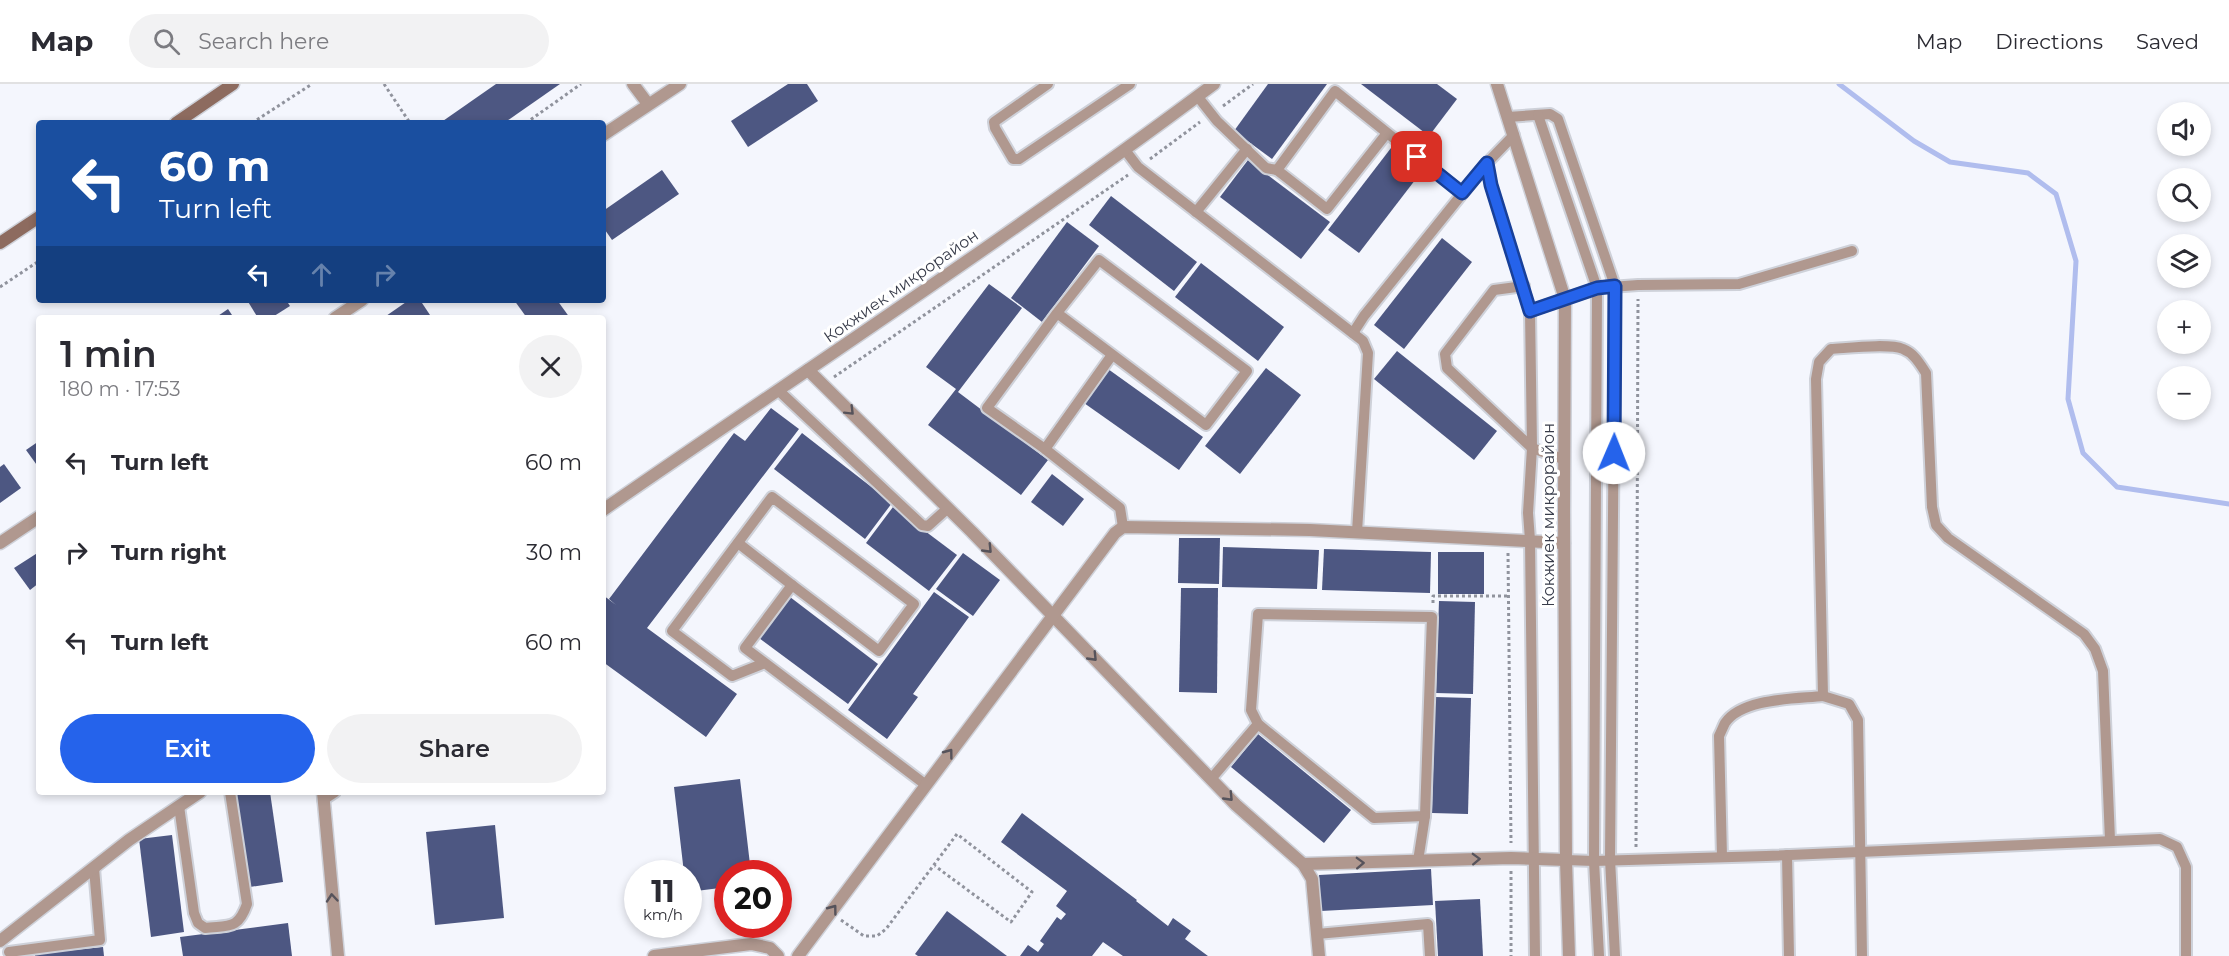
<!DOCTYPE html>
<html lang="en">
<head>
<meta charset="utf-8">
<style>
	:root { --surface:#fff; --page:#f2f2f3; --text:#2b2b33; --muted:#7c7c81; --line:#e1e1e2; --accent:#2563eb }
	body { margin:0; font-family:Montserrat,sans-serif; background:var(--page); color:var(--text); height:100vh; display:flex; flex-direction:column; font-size:22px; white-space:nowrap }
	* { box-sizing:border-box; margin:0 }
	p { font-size:20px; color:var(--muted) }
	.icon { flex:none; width:33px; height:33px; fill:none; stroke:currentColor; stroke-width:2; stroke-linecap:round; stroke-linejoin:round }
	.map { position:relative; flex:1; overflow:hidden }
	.sheet { position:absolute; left:36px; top:231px; width:570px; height:480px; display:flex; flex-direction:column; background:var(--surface); border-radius:6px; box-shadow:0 3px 9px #0003 }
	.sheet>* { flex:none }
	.banner { position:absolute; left:36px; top:36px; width:570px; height:183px; border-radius:6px; box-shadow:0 3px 9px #0003; background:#1a4fa0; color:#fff; overflow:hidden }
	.controls { position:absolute; left:2157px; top:18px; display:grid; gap:12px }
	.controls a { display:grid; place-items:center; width:54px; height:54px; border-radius:50%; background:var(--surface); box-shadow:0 3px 9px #0003; font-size:30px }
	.speed { position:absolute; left:624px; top:776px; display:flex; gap:12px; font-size:30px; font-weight:700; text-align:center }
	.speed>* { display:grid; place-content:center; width:78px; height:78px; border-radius:50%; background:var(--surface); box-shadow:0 3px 9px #0003; line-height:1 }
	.speed small { font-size:15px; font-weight:400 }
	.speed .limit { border:9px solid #d22; background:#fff; color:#111 }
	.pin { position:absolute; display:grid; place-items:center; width:51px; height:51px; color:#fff; margin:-26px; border-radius:12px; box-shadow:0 3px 9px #0006 }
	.me { position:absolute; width:66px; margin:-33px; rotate:1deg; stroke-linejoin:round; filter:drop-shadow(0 0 4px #0008) }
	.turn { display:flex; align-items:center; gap:21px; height:126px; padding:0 24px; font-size:27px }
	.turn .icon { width:78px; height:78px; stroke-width:2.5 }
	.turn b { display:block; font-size:42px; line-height:51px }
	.lanes { display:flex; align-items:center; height:57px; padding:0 24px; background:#0003; justify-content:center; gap:30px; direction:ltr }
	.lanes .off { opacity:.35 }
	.round { display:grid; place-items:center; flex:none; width:63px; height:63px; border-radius:32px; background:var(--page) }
	.headline { display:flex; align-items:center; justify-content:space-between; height:102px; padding:0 24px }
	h1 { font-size:36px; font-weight:600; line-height:45px }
	.action { display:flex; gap:12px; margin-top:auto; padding:12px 24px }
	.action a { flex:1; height:69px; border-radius:36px; background:var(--accent); color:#fff; font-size:24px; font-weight:600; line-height:69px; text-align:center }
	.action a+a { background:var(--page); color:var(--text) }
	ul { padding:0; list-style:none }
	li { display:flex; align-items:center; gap:18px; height:90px; padding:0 24px }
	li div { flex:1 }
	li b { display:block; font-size:22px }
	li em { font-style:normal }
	header { display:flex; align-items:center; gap:36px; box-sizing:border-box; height:84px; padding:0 30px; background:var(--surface); border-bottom:2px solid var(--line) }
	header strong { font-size:28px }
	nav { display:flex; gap:33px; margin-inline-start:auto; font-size:21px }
	.search { width:420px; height:54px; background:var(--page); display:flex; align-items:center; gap:15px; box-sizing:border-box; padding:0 21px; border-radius:33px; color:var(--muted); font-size:22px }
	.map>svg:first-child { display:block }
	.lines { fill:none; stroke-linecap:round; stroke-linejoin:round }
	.stream { stroke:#b0bdee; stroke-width:5 }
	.building { fill:#4d5782 }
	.service-casing { stroke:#ced1d9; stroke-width:14 }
	.minor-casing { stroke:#ced1d9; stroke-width:15 }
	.tertiary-casing { stroke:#ced1d9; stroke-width:15 }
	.secondary-casing { stroke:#ced1d9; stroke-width:15 }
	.path { stroke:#90939d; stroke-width:3; stroke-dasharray:3 3; stroke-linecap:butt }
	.service { stroke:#b0988f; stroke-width:10 }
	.minor { stroke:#b0988f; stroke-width:12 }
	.tertiary { stroke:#b0988f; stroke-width:12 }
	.secondary { stroke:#8d6b5f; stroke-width:12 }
	.oneway { stroke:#56535b }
	.route-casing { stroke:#184099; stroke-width:15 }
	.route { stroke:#2563eb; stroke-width:10 }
	.labels { text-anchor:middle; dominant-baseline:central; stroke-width:6; stroke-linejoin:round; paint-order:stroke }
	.street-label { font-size:16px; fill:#383c4a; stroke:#fff }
</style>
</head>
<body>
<header>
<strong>Map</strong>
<div class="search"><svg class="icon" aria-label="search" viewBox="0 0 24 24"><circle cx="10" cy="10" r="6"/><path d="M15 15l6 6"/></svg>Search here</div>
<nav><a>Map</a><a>Directions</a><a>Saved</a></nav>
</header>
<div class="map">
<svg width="2229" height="872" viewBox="0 0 2229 872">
	<rect width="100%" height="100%" fill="#f4f6fd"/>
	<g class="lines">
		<!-- stream -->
		<path class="stream" d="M1839 0 1914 57 1950 78 2028 89 2056 110 2076 177 2068 315 2083 369 2117 403 2229 420"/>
	</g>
	<!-- building -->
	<g class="building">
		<path d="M496 0H560L504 39H440Z"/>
		<path d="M788 0H807L818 17 748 63 731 37Z"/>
		<path d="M1268 0H1327L1272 75 1234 47Z"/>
		<path d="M1361 0H1437L1457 15 1429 52Z"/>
		<path d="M1391 64 1422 87 1359 169 1328 146Z"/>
		<path d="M1248 76 1330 138 1301 175 1220 113Z"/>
		<path d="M662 86 679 110 612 156 603 143V127Z"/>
		<path d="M1111 112 1197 178 1174 207 1089 141Z"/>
		<path d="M1067 138 1099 162 1042 238 1011 214Z"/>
		<path d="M1442 154 1472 178 1404 265 1374 241Z"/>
		<path d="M1201 179 1284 243 1258 277 1175 213Z"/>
		<path d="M989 200 1022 224 958 308 1048 376 1021 411 928 341 956 305 926 283Z"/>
		<path d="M247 216H286L290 222 271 234H258Z"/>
		<path d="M409 216H420L432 234H388L386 232Z"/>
		<path d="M514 216H557L570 234H527Z"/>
		<path d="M228 225 234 234H215Z"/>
		<path d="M1397 267 1497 347 1474 376 1374 295Z"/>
		<path d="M1266 284 1301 311 1240 390 1205 362Z"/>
		<path d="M1108 285 1203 353 1179 386 1084 319Z"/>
		<path d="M771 324 799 345 647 544 737 610 706 653 603 578V511L616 521 609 515 734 349 745 357Z"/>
		<path d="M802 349 892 419 865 455 774 385Z"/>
		<path d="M39 357V384L26 366Z"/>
		<path d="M4 380 21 404 0 419V383Z"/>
		<path d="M1052 390 1084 415 1063 442 1031 418Z"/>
		<path d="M893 423 957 471 929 507 866 459Z"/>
		<path d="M1179 454H1220L1219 500 1178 499Z"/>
		<path d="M1223 463 1319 466 1317 505 1222 503Z"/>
		<path d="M1324 465 1431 468 1430 509 1322 506Z"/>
		<path d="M39 468V499L30 506 14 484Z"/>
		<rect x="1438" y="468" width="46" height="42"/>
		<path d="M963 469 1000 496 973 532 936 505Z"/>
		<path d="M1181 504H1218L1217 609 1179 608Z"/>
		<path d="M934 508 969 533 913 610 918 613 887 655 848 626Z"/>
		<path d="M790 513 878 580 848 620 759 554Z"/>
		<path d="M1439 517 1475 518 1473 610 1436 609Z"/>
		<path d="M1435 613 1471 614 1468 730 1432 729Z"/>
		<path d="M1258 650 1351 726 1324 759 1231 683Z"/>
		<path d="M740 695 751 789H728V803L688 808V789H684L674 703Z"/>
		<path d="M236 708H270L283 798 250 803Z"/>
		<path d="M1022 729 1137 816 1136 817 1168 842 1173 834 1191 847 1185 855 1208 872H1123L1103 858 1092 872H1020L1028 861 1038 868 1044 860 1040 857 1057 833 1061 836 1066 830 1056 822 1067 807 1001 758Z"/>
		<path d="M495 741 504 834 435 841 426 748Z"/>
		<path d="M172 751 184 848 151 853 139 755Z"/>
		<path d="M1431 785 1433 821 1321 827 1319 791Z"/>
		<path d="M1480 815 1483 872H1438L1435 817Z"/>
		<path d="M947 827 1007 872H918L915 870Z"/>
		<path d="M288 839 292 872H183L180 853Z"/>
		<path d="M103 863 104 872H35V870Z"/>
	</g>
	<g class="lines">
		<defs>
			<g id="service">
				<path d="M1048 0 994 38 995 44 1013 75H1019L1130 0"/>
				<path d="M1198 13 1217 37 1266 84 1277 86"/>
				<path d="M1508 33 1550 30 1558 35 1615 202 1610 775 1615 872"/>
				<path d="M1387 49 1327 125 1277 86 1335 7 1462 109"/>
				<path d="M1514 51 1487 79 1491 101 1530 227 1532 364 1528 429 1530 456 1535 872"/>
				<path d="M1125 66 1138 83 1363 257 1368 269 1357 448"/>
				<path d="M1196 128 1247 65"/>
				<path d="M1524 202 1494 206 1445 270 1447 284 1532 364 1563 375"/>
				<path d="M1530 227 1597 204 1538 31"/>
				<path d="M1057 229 1206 341 1247 287 1099 176 1057 229 987 324 1045 365 1120 424 1123 443"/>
				<path d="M1353 249 1364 232 1487 79"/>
				<path d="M778 306 922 441 928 442 948 424"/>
				<path d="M1045 365 1112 271"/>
				<path d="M738 459 792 501"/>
				<path d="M1258 530 1432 533 1425 732 1374 734 1258 640 1251 626Z"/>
				<path d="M765 579 732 592 672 547 772 413 914 520 879 567 792 501 745 564 765 579 926 701"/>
				<path d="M1823 612 1849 620 1858 636 1862 872"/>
				<path d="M1211 695 1258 640"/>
				<path d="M323 716 335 708"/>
				<path d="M179 722 194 829 198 839 205 844C229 841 238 846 247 820L230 708"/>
				<path d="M1787 771 1789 872"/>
				<path d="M1722 773 1719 652C1721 648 1723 643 1725 639 1742 614 1795 615 1823 612L1816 295 1819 278 1831 265C1848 264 1889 259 1903 265 1914 269 1920 280 1926 289L1932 423 1936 441 1948 454 2084 550 2095 565 2103 587 2110 756"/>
				<path d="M1566 776 1594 777 1766 772 2160 755 2177 763 2186 783V872"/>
				<path d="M1418 777 1425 732"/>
				<path d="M1317 850 1428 840 1430 872"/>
				<path d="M9 868 100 856 94 784"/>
				<path d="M1599 872 1594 777 1597 204 1638 201 1739 200 1852 167"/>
			</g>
			<g id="minor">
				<path d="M633 0 648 20"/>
				<path d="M603 51 680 0"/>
				<path d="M335 234 362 216"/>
				<path d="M808 286 972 448 1236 721 1303 780 1312 795 1319 872"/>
				<path d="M0 459 39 433"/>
				<path d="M323 708 338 872"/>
				<path d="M1303 780 1511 774 1566 776"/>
				<path d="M654 872 751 860 770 864 778 872"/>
				<path d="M798 872 1115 449 1123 443 1310 446 1564 459"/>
			</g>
			<g id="tertiary">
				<path d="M1497 0 1565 215 1564 427 1566 776 1569 872"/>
				<path d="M603 426C807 285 1015 149 1214 0"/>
				<path d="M0 857 129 756 200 708"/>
			</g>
			<g id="secondary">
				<path d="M176 39 233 0"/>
				<path d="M0 159 39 133"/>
			</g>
		</defs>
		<!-- service casing -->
		<use href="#service" class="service-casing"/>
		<!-- minor casing -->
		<use href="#minor" class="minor-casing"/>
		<!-- tertiary casing -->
		<use href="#tertiary" class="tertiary-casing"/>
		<!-- secondary casing -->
		<use href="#secondary" class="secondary-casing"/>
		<!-- path -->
		<g class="path">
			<path d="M384 0 410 39"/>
			<path d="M1223 22 1253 0"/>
			<path d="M252 39 312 0"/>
			<path d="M526 39 581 0"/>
			<path d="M1150 75 1200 38"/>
			<path d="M0 203 39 177"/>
			<path d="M834 293 1128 91"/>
			<path d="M1508 469 1511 759"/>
			<path d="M1433 519V512H1509"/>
			<path d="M1636 763 1638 215"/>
			<path d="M1511 787V872"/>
			<path d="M841 836 864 852H877L886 845 957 750 1032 808 1011 838 935 782"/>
		</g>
		<!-- service -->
		<use href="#service" class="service"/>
		<!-- minor -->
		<use href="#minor" class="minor"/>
		<!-- tertiary -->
		<use href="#tertiary" class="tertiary"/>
		<!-- secondary -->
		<use href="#secondary" class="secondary"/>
	</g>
	<!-- one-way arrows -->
	<defs><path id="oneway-chevron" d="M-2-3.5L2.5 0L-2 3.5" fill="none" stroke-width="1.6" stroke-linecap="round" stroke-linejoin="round" transform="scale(1.5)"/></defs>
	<g class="oneway">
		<use href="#oneway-chevron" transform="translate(850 327) rotate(45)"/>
		<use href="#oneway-chevron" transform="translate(988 465) rotate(46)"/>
		<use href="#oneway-chevron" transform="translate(1093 573) rotate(46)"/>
		<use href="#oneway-chevron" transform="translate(949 669) rotate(-53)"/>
		<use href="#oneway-chevron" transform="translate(1229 713) rotate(46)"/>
		<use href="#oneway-chevron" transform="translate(1476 775) rotate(-2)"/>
		<use href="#oneway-chevron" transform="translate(1360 779) rotate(-2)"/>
		<use href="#oneway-chevron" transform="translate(332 814) rotate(-95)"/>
		<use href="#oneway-chevron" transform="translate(833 825) rotate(-53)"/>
	</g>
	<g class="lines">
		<defs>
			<path id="route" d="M1417 73 1462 109 1487 79 1491 101 1530 227 1597 204 1615 202 1614 369"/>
		</defs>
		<!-- route casing -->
		<use href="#route" class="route-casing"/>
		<!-- route -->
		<use href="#route" class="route"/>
	</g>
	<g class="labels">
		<!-- street labels -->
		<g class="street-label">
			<text transform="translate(901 202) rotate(-35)">Кокжиек микрорайон</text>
			<text transform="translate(1548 431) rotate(-90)">Кокжиек микрорайон</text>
		</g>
	</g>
</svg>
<div class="controls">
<a><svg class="icon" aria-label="sound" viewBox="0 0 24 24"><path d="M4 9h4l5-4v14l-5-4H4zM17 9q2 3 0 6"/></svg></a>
<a><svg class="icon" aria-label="search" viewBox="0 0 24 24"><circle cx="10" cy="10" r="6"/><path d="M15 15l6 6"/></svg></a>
<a><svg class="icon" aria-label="layers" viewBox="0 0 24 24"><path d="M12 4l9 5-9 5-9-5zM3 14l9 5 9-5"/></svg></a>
<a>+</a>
<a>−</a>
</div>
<div class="speed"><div>11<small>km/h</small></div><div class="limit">20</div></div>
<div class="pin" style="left:1417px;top:73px;background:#d93025"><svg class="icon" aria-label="arrive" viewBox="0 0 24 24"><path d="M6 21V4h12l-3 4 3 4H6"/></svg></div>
<svg class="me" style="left:1614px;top:369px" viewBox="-20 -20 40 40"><circle r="19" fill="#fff"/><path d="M0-13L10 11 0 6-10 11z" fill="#2563eb"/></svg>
<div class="banner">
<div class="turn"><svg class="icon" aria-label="left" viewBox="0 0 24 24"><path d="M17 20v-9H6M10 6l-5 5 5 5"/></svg><div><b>60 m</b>Turn left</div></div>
<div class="lanes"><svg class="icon" aria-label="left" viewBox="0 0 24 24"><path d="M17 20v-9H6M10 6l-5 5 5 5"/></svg><svg class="icon off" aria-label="ahead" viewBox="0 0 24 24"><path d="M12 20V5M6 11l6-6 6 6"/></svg><svg class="icon off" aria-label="right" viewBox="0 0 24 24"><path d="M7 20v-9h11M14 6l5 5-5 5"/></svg></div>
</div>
<section class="sheet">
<div class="headline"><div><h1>1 min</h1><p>180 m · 17:53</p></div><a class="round"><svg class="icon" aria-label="close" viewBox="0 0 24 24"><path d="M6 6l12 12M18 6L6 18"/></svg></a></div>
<ul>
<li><svg class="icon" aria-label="left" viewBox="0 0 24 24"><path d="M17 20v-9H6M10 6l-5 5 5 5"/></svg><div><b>Turn left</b></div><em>60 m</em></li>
<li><svg class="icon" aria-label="right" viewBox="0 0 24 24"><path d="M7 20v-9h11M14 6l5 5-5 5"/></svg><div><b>Turn right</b></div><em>30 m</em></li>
<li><svg class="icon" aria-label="left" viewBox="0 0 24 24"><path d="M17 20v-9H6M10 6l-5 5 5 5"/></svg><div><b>Turn left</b></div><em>60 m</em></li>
</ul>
<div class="action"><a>Exit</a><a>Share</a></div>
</section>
</div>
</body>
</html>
